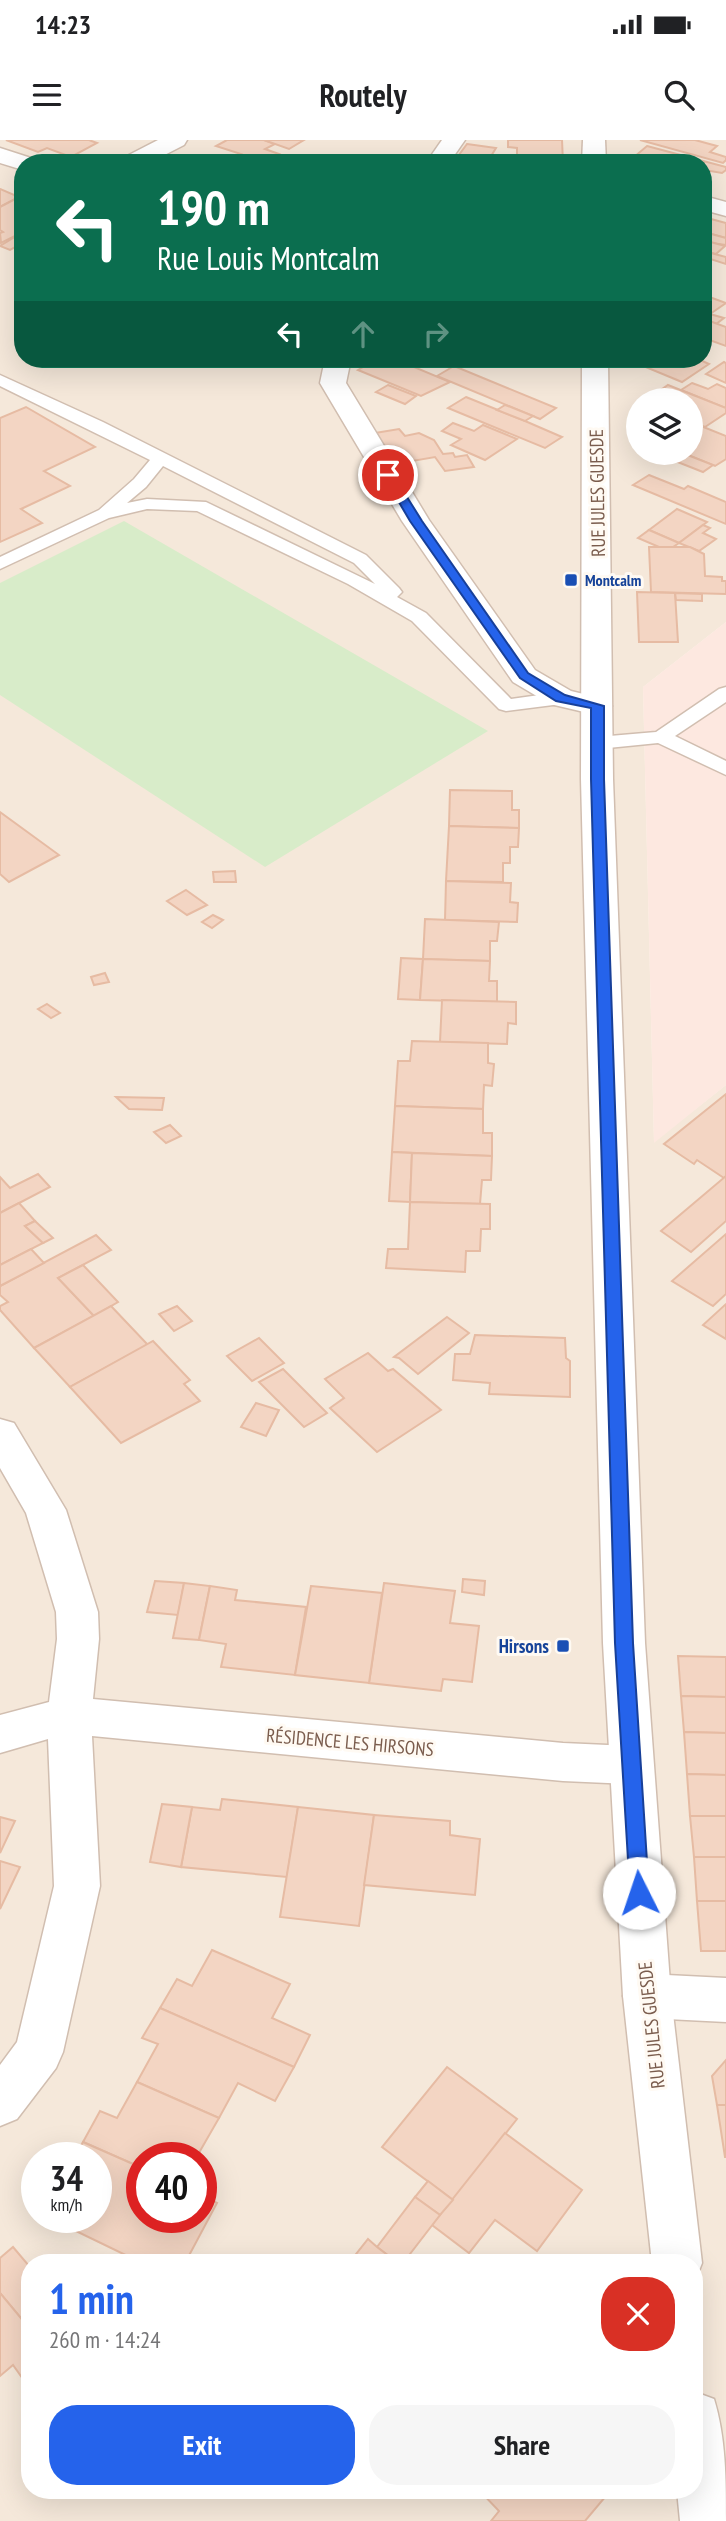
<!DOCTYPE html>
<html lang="en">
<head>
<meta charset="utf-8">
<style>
	:root { --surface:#fff; --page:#f6f6f6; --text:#202124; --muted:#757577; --accent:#2563eb }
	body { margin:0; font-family:"PT Sans Narrow",sans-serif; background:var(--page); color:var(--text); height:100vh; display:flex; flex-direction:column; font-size:26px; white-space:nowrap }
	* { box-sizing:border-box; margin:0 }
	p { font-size:23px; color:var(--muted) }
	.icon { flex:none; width:38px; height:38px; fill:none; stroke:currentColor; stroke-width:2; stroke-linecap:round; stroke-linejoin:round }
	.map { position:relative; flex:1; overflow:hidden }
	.side { position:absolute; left:21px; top:2114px; width:682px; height:245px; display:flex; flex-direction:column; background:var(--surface); border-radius:28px; box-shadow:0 7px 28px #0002 }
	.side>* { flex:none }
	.banner { position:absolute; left:14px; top:14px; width:698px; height:214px; border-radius:28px; box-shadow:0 7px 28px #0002; background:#0b6e4f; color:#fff; overflow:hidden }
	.fabs { position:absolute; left:626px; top:248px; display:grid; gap:14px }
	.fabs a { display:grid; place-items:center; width:77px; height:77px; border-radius:50%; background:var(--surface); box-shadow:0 7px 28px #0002; font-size:35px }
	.speed { position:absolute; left:21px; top:2002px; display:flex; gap:14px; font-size:35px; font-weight:700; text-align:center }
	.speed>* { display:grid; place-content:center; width:91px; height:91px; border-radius:50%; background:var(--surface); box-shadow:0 7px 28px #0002; line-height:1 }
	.speed small { font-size:18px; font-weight:400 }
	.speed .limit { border:10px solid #d22; background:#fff; color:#111 }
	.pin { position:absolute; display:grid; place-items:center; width:60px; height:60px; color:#fff; margin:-30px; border:4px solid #fff; border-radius:50%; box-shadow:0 2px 7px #0007 }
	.me { position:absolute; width:77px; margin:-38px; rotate:356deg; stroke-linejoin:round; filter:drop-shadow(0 0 5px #0008) }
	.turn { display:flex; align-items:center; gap:24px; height:147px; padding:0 28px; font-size:32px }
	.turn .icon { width:91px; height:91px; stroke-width:2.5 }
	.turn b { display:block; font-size:49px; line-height:60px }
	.lanes { display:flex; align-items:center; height:66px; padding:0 28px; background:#0003; justify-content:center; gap:35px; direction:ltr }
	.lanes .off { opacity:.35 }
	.round { display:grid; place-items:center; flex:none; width:74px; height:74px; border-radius:28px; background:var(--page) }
	.overview { display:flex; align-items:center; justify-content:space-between; height:119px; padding:0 28px }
	h1 { font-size:42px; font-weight:600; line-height:52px; color:var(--accent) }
	.cta { display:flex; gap:14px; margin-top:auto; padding:14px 28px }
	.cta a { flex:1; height:80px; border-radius:28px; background:var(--accent); color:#fff; font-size:28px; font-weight:600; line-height:80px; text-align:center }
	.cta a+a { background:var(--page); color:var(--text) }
	.status { display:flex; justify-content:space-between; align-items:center; height:49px; padding:0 35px; background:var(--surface); direction:ltr }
	.status svg { height:19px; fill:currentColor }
	header { display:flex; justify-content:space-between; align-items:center; height:91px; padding:0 28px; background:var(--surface); font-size:32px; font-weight:600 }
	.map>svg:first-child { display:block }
	.residential { fill:#f5e8da; fill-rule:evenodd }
	.commercial { fill:#fde8e0 }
	.green { fill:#d8ecc9 }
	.building { fill:#f3d5c3; stroke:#e6bba3; stroke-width:2 }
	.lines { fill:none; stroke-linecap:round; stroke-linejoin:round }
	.service-casing { stroke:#d1beb0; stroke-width:3 }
	.minor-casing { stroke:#d1beb0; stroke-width:3 }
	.tertiary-casing { stroke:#d1beb0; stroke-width:3 }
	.service { fill:#fff; fill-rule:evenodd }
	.minor { fill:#fff; fill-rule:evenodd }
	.tertiary { fill:#fff; fill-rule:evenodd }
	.route { fill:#2563eb; stroke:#184099; stroke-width:2 }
	.transit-dot { fill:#1a4fb4; stroke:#fffaf3; stroke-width:2.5 }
	.labels { text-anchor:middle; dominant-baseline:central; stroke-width:6; stroke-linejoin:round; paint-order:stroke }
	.far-transit-label { font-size:16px; font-weight:bold; fill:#164399; stroke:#fffaf3; text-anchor:start }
	.street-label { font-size:19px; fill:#7a5c4d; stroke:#fffaf3 }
	.transit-label { font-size:19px; font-weight:bold; fill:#164399; stroke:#fffaf3; text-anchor:end }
</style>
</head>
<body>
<div class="status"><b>14:23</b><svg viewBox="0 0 49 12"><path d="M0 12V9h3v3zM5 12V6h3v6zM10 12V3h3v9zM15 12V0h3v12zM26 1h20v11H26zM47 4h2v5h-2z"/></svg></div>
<header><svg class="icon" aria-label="menu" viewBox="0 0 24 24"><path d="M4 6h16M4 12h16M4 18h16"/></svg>Routely<svg class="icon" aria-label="search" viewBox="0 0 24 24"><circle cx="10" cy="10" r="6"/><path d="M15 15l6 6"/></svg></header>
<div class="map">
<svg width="726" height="2381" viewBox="0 0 726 2381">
	<rect width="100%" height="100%" fill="#fdf6ec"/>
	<!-- residential -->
	<path class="residential" d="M0 0H726V482L643 547 654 1002 726 945V2381H0ZM23 23H704V219H23ZM639 261H691V313H639ZM37 2018H96V2077H37ZM142 2018H201V2077H142ZM30 2123H695V2350H30Z"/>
	<!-- commercial -->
	<path class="commercial" d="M726 482V945L654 1003 643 547Z"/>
	<!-- green -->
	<path class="green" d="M124 381 488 591 265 727 0 555V443Z"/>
	<!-- building -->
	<g class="building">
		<path d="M6 0H89L97 3 71 17 47 8 38 12Z"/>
		<path d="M227 0H264L275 4 265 9 279 14 265 22 268 23H244L233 19 241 14 216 6Z"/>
		<path d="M264 0H304L289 9Z"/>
		<path d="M508 0H562L563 23 517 22V8L508 7Z"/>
		<path d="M640 0H695L717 6 710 12 726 17V20L723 23Z"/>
		<path d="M467 4 496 8 488 21 525 23H453Z"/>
		<path d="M647 6 726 27V30L722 33 704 30V23H627Z"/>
		<path d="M199 15 222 23H184Z"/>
		<path d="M0 49 19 57 0 67Z"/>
		<path d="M19 57 23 58V92L1 103 0 93 3 92 0 90V67Z"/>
		<path d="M711 79 726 83V98L704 92V86Z"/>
		<path d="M23 92V103L10 110 0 106Z"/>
		<path d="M704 92 726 98V105L704 102Z"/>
		<path d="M707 101 725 106 716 114 707 112 704 111V102Z"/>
		<path d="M707 112 726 117V124L704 117Z"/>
		<path d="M704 155 726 163 710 174 724 178 716 184 704 179Z"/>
		<path d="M704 179 726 187V206L704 198Z"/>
		<path d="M371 219H395L450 242 421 256 358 230 375 220Z"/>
		<path d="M635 219H698L709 224 682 242 631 221Z"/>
		<path d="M724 222 726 223V243L706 234Z"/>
		<path d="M454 226 556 268 540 279 437 236Z"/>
		<path d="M692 243 708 249 717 244 726 248V268L681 250Z"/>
		<path d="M388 245 416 256 405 264 376 252Z"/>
		<path d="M668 245 726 268V273L705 287 691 282V261H645Z"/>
		<path d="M466 257 525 281 562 297 545 308 448 268Z"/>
		<path d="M505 265 508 266 533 276 525 281 497 270Z"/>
		<path d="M26 267 95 307 44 331 70 346 21 369 42 383 0 402V278Z"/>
		<path d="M691 282 726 296V319L715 326 683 313H691Z"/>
		<path d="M453 283 474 291 483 285 517 299 485 320 451 305 461 299 442 291Z"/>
		<path d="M399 289 405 296 419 293 434 300 443 314 453 313 455 317 467 315 474 327 445 331 435 317 395 324 375 293Z"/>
		<path d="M685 314 713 325 703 332 675 321Z"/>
		<path d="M649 335 684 349 688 346 726 362V384L633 345Z"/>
		<path d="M677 369 707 382 679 403 649 390Z"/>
		<path d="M703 385 710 388 703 393 716 399 699 411 679 403Z"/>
		<path d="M649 390 679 403 673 407H659L638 398Z"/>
		<path d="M649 407H690L704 414 705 436 722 437V441H726V454L651 452Z"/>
		<path d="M637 452 675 453 678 502H639Z"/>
		<path d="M675 453 702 454V461L676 460Z"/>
		<path d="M450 650 512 651V670H519V688L449 686Z"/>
		<path d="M0 672 59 715 9 742 0 734Z"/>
		<path d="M449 686 519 688 518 707H510V723H503V742L446 741Z"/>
		<path d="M235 731 236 742H214L213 732Z"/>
		<path d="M446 741 511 743 510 762 518 763 517 782 445 780Z"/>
		<path d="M186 750 207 765 187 775 167 761Z"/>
		<path d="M213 775 223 780 212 788 202 782Z"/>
		<path d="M425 779 499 782 497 801H490V821L423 819Z"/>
		<path d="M401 818 423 819 420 860 398 859Z"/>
		<path d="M423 819 490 821 489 841H497V862L420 860Z"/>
		<path d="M105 833 109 842 94 845 91 837Z"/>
		<path d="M442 860 516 862V884L508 883 507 904 440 902Z"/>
		<path d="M47 864 60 873 51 878 38 869Z"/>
		<path d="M412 901 488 903V923L494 924 492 946 484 945 483 969 395 966 398 921H410Z"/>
		<path d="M726 954V1036L724 1038 697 1020 694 1024 664 1004Z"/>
		<path d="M116 957 164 958 162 970 129 969Z"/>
		<path d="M395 966 483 969V993H492V1016L392 1012Z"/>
		<path d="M170 985 181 996 166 1003 154 992Z"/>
		<path d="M392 1012 412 1013 410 1062 389 1061Z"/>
		<path d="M412 1013 492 1016 491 1040H482L480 1064 410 1062Z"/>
		<path d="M38 1034 50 1047 0 1073V1037L10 1048Z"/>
		<path d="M726 1036V1081L691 1112 661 1091Z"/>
		<path d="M410 1062 490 1064V1089H481L480 1111H466L465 1132 386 1128 388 1109H408Z"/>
		<path d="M19 1063 35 1081 25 1086 43 1103 0 1125V1073Z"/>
		<path d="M35 1081 53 1098 43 1103 25 1086Z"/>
		<path d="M726 1094V1154L713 1166 672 1141Z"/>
		<path d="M96 1095 111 1110 58 1138 94 1176 34 1208 0 1170V1166L8 1162 0 1155V1146Z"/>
		<path d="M31 1109 44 1123 0 1146V1125Z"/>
		<path d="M83 1125 118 1162 94 1176 58 1138Z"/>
		<path d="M726 1164V1199L703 1185Z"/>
		<path d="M111 1166 148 1205 70 1247 34 1208Z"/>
		<path d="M177 1166 192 1181 174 1191 159 1174Z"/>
		<path d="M447 1177 469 1193 418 1234 399 1218 394 1217Z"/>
		<path d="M475 1195 565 1198 566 1218 570 1221V1257L489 1254 490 1243 453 1240 455 1214H470Z"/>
		<path d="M259 1198 284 1223 252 1241 227 1216Z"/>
		<path d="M153 1201 190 1240 184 1244 200 1261 121 1303 70 1247Z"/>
		<path d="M368 1213 388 1231 393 1229 441 1270 377 1312 330 1268 344 1258 325 1239Z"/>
		<path d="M283 1229 327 1273 304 1287 259 1242Z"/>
		<path d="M256 1263 279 1270 266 1296 241 1287Z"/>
		<path d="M463 1439 485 1441 484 1455 462 1452Z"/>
		<path d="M155 1441 184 1443 178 1475 147 1472Z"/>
		<path d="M184 1443 210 1446 199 1500 173 1498Z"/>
		<path d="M384 1443 455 1451 450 1483 479 1486 472 1542 443 1539 441 1551 369 1543Z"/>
		<path d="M210 1446 237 1450 235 1460 306 1467 295 1535 221 1527 226 1504 199 1500Z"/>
		<path d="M311 1446 382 1453 369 1543 295 1535Z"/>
		<path d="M678 1516 726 1517V1557L681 1556Z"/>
		<path d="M681 1556 726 1557V1593L684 1592Z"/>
		<path d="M684 1592 726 1593V1635L687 1634Z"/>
		<path d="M687 1634 726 1635V1676H690Z"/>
		<path d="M222 1659 298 1667 287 1737 181 1727 192 1667 220 1670Z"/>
		<path d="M162 1664 192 1667 181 1727 150 1722Z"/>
		<path d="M298 1667 374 1675 359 1786 280 1777Z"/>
		<path d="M374 1675 450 1681V1695L480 1699 475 1755 364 1745Z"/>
		<path d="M690 1676H726V1717H694Z"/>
		<path d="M0 1677 15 1681 0 1713Z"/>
		<path d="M694 1717H726V1761H697Z"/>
		<path d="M0 1721 20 1727 0 1769Z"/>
		<path d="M697 1761H726V1811H701Z"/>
		<path d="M212 1810 290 1844 272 1878 310 1895 294 1927 160 1868 177 1839 192 1846Z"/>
		<path d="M160 1868 294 1927 275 1961 238 1943 219 1978 137 1942 158 1904 142 1898Z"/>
		<path d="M726 1920V1965H717L712 1936Z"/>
		<path d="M447 1927 517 1979 453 2060 382 2007Z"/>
		<path d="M137 1942 219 1978 196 2018H142V2028L83 2002 100 1971 117 1978Z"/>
		<path d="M717 1965H726V2017H725Z"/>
		<path d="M505 1993 582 2050 537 2111 495 2080 469 2113 432 2085Z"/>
		<path d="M83 2002 142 2028V2077H201V2055L217 2063 185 2123H142L47 2077H96V2018H74Z"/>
		<path d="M428 2041 453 2060 440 2075 415 2057Z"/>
		<path d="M415 2057 440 2075 403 2123H398L377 2107Z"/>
		<path d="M368 2099 377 2107 398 2123H358L353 2118Z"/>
		<path d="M13 2107 30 2127V2189L0 2153V2118Z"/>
		<path d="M0 2153 30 2189V2233L23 2239 13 2225 0 2236Z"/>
		<path d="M479 2350H611L585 2381H491L499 2371Z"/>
	</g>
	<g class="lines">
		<defs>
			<g id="service">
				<path d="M0 235 103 282 366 415 399 448 402 452 397 457 426 473 511 559 561 552 571 558 561 564 506 571 499 569 412 481 348 444 197 371 147 369 109 378 0 429V417L99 370 134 339 150 320 0 246ZM163 326 354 423 375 444 206 362 147 359 127 363 146 347Z"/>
				<path d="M726 547V562L675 596 726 621V635L658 603 598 609 588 603 598 597 656 592 719 549Z"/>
			</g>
			<g id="minor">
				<path d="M158 0H187L184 5 149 23H120L123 18Z"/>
				<path d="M442 0H465L449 23H426Z"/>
				<path d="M0 8 31 18 34 23H23V30L0 23Z"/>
				<path d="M704 56 726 62V76L704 70Z"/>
				<path d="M325 219H351L346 243 429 380 535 530 571 551 608 560 612 566 608 572 597 575 550 564 513 542 402 381 320 243Z"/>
				<path d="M0 1279 14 1283 66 1370 98 1472 99 1499 93 1559 563 1603 630 1606 646 1612 652 1625 646 1638 630 1644 563 1641 92 1596 100 1746 63 1912 56 1928 17 1979 0 1986V1925L17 1902 54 1746 48 1599 0 1613V1575L49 1562 57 1499 56 1472 26 1373 0 1328Z"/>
				<path d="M647 1834 726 1838V1882L647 1878 630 1871 623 1856 630 1841Z"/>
			</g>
			<g id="tertiary">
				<path d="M583 0H605L606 23H582Z"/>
				<path d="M582 219H608L613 639 645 1503 671 1856 702 2123 695 2141V2123H652L623 1856 603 1503 581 639Z"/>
				<path d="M695 2252 714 2259C726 2298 726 2340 726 2381H680L677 2350H695Z"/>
			</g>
		</defs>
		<!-- service casing -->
		<use href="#service" class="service-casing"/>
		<!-- minor casing -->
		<use href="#minor" class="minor-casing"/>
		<!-- tertiary casing -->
		<use href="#tertiary" class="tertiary-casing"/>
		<!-- service -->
		<use href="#service" class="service"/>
		<!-- minor -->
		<use href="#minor" class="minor"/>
		<!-- tertiary -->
		<use href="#tertiary" class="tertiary"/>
	</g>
	<!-- route -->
	<path class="route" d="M388 332 392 333 422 381 528 533 565 555 604 566V639L633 1503 649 1753 646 1759 639 1762 633 1759 630 1753 615 1503 591 639V568L556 561 520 538 410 381 383 335Z"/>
	<!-- markers -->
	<g class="transit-dot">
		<rect x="564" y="433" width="14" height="14" rx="3.5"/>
		<rect x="556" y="1499" width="14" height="14" rx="3.5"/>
	</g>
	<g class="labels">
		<!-- far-transit labels -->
		<g class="far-transit-label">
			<text x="585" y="440">Montcalm</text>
		</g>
		<!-- street labels -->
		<g class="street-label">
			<text transform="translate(597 353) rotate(-91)">RUE JULES GUESDE</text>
			<text transform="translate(350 1602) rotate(5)">RÉSIDENCE LES HIRSONS</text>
			<text transform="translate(651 1885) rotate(-96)">RUE JULES GUESDE</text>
		</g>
		<!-- transit labels -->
		<g class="transit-label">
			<text x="549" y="1506">Hirsons</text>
		</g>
	</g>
</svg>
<div class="fabs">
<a><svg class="icon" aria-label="layers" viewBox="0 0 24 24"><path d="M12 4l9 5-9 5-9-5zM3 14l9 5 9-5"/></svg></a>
</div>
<div class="speed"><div>34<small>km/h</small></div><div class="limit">40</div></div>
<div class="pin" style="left:388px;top:335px;background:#d93025"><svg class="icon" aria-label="arrive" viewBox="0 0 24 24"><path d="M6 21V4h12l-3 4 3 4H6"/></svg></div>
<svg class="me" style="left:639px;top:1753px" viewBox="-20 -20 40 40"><circle r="19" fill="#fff"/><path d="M0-13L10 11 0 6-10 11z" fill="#2563eb"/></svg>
<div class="banner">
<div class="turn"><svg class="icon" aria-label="left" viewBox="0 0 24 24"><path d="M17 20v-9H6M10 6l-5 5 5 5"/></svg><div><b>190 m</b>Rue Louis Montcalm</div></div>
<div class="lanes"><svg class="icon" aria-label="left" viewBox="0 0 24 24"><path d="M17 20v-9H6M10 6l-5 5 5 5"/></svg><svg class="icon off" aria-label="ahead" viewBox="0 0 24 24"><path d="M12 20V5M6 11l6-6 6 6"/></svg><svg class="icon off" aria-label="right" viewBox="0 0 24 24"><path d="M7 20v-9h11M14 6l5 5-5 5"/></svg></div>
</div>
<section class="side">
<div class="overview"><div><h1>1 min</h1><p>260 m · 14:24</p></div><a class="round" style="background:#d93025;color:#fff"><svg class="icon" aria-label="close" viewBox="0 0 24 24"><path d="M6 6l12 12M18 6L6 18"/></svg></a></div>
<div class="cta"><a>Exit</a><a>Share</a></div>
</section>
</div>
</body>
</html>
